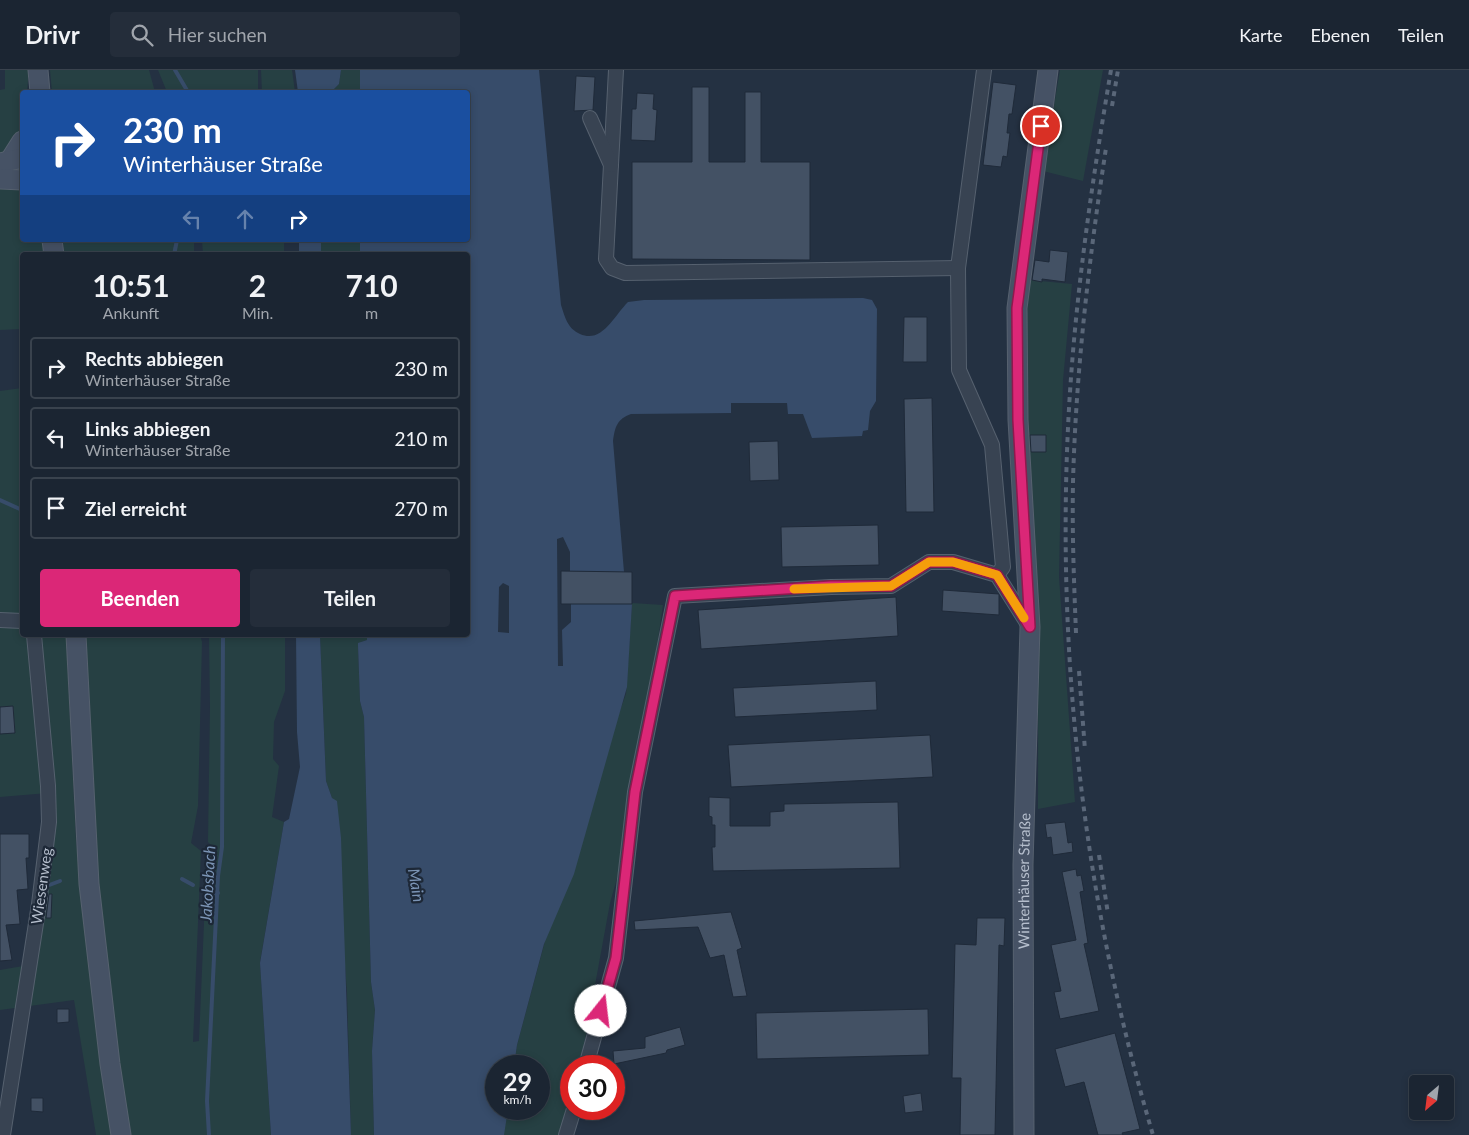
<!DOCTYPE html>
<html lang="de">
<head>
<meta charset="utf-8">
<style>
	:root { --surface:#1b2532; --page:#242d3a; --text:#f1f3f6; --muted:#a0a5ac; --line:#39424d; --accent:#db2777 }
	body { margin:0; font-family:Lato,sans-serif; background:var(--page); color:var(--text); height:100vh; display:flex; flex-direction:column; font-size:19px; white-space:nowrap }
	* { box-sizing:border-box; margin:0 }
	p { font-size:16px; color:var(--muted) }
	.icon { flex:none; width:28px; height:28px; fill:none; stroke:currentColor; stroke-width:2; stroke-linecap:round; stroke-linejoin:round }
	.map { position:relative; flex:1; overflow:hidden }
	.panel { position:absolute; left:20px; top:182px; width:450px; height:385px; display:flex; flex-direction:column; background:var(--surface); border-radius:5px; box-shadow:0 2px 8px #0003,0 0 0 1px var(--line) }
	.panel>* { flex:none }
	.top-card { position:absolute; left:20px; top:20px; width:450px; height:152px; border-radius:5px; box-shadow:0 2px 8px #0003,0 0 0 1px var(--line); background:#1a4fa0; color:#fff; overflow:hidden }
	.needle { width:32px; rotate:208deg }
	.controls { position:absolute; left:1409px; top:1005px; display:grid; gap:10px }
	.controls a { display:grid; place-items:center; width:45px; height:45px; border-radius:5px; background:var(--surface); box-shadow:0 2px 8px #0003,0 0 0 1px var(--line); font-size:25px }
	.speed { position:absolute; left:485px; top:985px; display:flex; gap:10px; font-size:25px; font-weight:700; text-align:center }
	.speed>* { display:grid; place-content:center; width:65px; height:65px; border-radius:50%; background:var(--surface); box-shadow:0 2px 8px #0003,0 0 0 1px var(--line); line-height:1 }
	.speed small { font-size:12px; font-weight:400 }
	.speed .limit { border:8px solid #d22; background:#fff; color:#111 }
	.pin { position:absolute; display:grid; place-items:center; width:42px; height:42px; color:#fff; margin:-21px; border:2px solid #fff; border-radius:50%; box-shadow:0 1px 5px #0007 }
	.me { position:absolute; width:55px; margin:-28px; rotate:16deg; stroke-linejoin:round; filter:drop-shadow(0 0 4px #0008) }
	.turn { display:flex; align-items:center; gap:18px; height:105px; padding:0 20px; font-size:22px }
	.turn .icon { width:65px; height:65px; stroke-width:2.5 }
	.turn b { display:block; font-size:35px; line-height:42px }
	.lanes { display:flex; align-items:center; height:48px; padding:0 20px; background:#0003; justify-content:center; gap:25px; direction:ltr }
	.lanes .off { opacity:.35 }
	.eta { display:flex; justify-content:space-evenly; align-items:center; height:85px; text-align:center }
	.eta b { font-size:30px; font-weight:700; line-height:35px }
	.cta { display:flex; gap:10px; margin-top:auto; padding:10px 20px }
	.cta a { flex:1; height:58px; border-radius:5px; background:var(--accent); color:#fff; font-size:20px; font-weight:700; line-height:58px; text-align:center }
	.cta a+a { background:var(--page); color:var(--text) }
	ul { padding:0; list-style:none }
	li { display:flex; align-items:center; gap:15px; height:62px; margin:0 10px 8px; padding:0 10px; border:2px solid var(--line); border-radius:5px }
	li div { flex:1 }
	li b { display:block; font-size:19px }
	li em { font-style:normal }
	header { display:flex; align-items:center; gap:30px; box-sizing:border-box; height:70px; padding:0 25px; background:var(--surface); border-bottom:1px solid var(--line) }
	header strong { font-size:24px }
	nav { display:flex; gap:28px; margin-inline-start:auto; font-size:18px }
	.search { width:350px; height:45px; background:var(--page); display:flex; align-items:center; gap:12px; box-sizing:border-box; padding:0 18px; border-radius:5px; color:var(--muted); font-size:19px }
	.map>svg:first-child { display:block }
	.green { fill:#264043 }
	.water { fill:#374c6a; fill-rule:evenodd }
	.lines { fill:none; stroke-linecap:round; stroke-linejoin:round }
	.stream { stroke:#374c6a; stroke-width:4 }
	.building { fill:#435164; stroke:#1f2a39 }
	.minor-casing { stroke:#56616f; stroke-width:16 }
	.secondary-casing { stroke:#56616f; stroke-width:21 }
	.minor { stroke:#384352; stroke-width:14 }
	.secondary { stroke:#465265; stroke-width:19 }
	.rail { stroke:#5a6779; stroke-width:4; stroke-dasharray:5 5; stroke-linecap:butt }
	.route-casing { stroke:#8e194d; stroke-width:12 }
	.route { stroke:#db2777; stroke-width:9 }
	.slow { stroke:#f59e0b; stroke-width:9 }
	.labels { text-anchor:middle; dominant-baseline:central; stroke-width:4.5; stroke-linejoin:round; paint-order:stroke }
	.street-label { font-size:15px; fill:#b5becc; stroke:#1d2837 }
	.water-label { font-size:16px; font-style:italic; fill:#7b94b5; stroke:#1d2837 }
</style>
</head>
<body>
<header>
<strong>Drivr</strong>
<div class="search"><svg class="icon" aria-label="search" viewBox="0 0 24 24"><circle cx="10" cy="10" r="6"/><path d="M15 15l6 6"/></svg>Hier suchen</div>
<nav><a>Karte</a><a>Ebenen</a><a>Teilen</a></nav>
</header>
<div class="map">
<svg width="1469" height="1065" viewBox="0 0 1469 1065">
	<rect width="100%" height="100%" fill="#243142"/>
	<!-- green -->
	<g class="green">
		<path d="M5 0H29L27 22H22C22 49 26 70 0 85V20L5 19Z"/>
		<path d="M50 0H149L155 22H52Z"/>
		<path d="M158 0H258V22H167Z"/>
		<path d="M261 0H292L295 22H262Z"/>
		<path d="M341 0H360V22H331L339 14Z"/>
		<path d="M1060 0H1103L1083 111 1043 101Z"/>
		<path d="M0 115 22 118V170H42L44 185H22V259L0 260Z"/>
		<path d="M63 170H194V185H64Z"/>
		<path d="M202 170H284V185H203Z"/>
		<rect x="321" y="170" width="39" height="15"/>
		<path d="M1030 210 1072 214 1063 310 1059 507 1075 732 1038 739C1038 654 1039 568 1035 482 1030 392 1019 301 1030 210Z"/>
		<path d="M22 318V565H66L76 771 111 1065H96L74 930 0 940V900L29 895 48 723 0 727V321Z"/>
		<path d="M632 533 663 535 630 762 610 833 585 970 578 996H571V1021L562 1065H501L507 1039H539V996H514L517 975 544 875 560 783 594 711 626 624Z"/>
		<path d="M82 565H200L202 572 198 736 191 773 201 781 193 972 199 971 207 783H209L210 774 208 772 210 637 209 565H285V621L274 652 273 689 279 696 272 747 284 752 260 892 271 1065H127L98 839Z"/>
		<path d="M320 565H367V570L361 572 358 576 360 631 364 647 371 912 375 940 372 981 374 1065H351L347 922 332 728 326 711Z"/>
	</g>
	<!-- water -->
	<g class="water">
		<path d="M295 0H341L339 14 331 22H298Z"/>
		<path d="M360 0H539L561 235C565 247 567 258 580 264 602 274 614 246 628 232L644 230 863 228 872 230 877 239 876 331 870 341 868 360 863 361 862 366 812 368 803 344H788L787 333H731V343L631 344C617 349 615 357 613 371L624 502 570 501V482L563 467 557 469 558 596H563L562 560 571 552V534H632L627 617 574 804 544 874 517 975 514 996H496V1039H508L504 1065H374L372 981 375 940 371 912 364 647 360 631 358 576V573L367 570V565H468V185H360V170H468V22H360ZM503 513 509 516V563L498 562 499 517Z"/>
		<rect x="299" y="170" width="22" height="15"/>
		<path d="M296 565H320L326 711 332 728 337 731 341 768 351 1065H271L260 893 284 752 289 749 300 697 297 662Z"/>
	</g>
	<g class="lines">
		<!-- stream -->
		<g class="stream">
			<path d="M175 0 188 22"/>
			<path d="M174 185 177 170"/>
			<path d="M0 430 22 440"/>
			<path d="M182 809 193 815"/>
			<path d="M44 817 60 811"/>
			<path d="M208 823H218"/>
			<path d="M209 1065 207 1031 218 806 222 777 223 565"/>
		</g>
	</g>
	<!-- building -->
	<g class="building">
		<path d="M576 6 595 7 593 40 574 41Z"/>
		<path d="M993 12 1016 15 1012 44H1009L1007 63H1010L1007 87 1003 86 1001 97 983 95Z"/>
		<path d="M692 17H709V92H745V22H761V92H810V190L632 189V92H692Z"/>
		<path d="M637 23 654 24 653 39 657 40 655 71 631 70 632 39H636Z"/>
		<path d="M1050 180 1068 182 1065 212 1042 209V212L1032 210 1035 190 1049 192Z"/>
		<path d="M904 247H927V292H903Z"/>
		<path d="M932 328 934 442H906L904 329Z"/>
		<path d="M1030 365H1046V382H1031Z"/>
		<path d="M778 371 779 410 750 411 749 372Z"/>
		<path d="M878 455 879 495 782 497 781 457Z"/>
		<path d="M561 501 632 502V534H561Z"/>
		<path d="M943 520 999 524V545L942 541Z"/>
		<path d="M896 527 898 566 701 579 698 540Z"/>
		<path d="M876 611 877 640 735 647 733 618Z"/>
		<path d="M13 636 15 663 0 664V637Z"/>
		<path d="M930 665 933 707 731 717 728 675Z"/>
		<path d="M709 727 730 728V756H770V742L784 741V734L898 732 900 798 713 801 712 777H715V755H712V747L709 746Z"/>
		<path d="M1065 752 1068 773 1072 772 1073 782 1053 785 1051 767 1047 768 1045 754Z"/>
		<path d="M0 764H29V788H26L28 819 17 820 20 854 6 855 12 890 0 891Z"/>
		<path d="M1076 799 1077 806 1081 805 1084 821 1080 822 1088 873 1084 874 1099 941 1060 949 1054 922 1061 921 1051 875 1076 870 1062 802Z"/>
		<path d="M49 824H52L51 848H46Z"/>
		<path d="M731 842 742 878 737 880 747 926 733 927 724 885 710 888 698 857 635 860 634 851Z"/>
		<path d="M977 848H1005L1004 876 999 875 995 1065H960L961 1008H952L955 874 976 875Z"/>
		<path d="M57 939H69V952L57 953Z"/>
		<path d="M928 939 929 985 757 989 756 943Z"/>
		<path d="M680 957 685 975 667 980 666 983 614 994 613 981 645 978V967Z"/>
		<path d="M1115 963 1140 1059 1122 1063 1123 1065H1098L1084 1012 1065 1017 1055 979Z"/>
		<path d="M921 1023 923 1041 905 1043 903 1026Z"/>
		<path d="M31 1028H43V1042L31 1041Z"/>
	</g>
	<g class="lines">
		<defs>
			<g id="minor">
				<path d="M616 0 606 189 612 198 625 203 958 198"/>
				<path d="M984 0 958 198 959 300 992 375 1003 497 997 505"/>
				<path d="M590 48 611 95"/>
				<path d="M0 550 22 551"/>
				<path d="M586 996 616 888 635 722 675 526 831 517 891 516 929 492H953L997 505 1029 556"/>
				<path d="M3 1065 39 834 49 752 48 716 34 565"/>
				<path d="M566 1065 574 1039"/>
			</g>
			<g id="secondary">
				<path d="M38 0 40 22"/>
				<path d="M10 90 22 71"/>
				<path d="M0 93 22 88"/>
				<path d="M0 109 22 110"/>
				<path d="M52 170 54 185"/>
				<path d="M76 565 89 814 110 994 121 1065"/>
				<path id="s1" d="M1024 1065 1023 795 1030 557 1018 350 1017 238 1048 0"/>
			</g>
		</defs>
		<!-- minor casing -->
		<use href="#minor" class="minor-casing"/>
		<!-- secondary casing -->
		<use href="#secondary" class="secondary-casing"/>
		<!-- minor -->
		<use href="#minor" class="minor"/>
		<!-- secondary -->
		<use href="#secondary" class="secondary"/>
		<!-- rail -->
		<g class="rail">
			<path d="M1111 0C1093 106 1077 214 1070 322 1054 571 1082 826 1153 1065"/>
			<path d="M1112 36 1118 0"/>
			<path d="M1076 563C1074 513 1072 463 1073 412 1076 300 1089 189 1106 78"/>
			<path d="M1079 601 1085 680"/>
			<path d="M1099 785 1108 844"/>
		</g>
	</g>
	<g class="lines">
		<defs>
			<path id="route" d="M601 941 616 888 635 722 675 526 831 516H891L929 492H953L997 505 1030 557 1018 350 1017 238 1041 56"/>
		</defs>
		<!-- route casing -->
		<use href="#route" class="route-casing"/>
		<!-- route -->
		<use href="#route" class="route"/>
		<!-- slow -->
		<path class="slow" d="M794 519 891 516 929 492H953L997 505 1024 548"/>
	</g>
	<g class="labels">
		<!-- street labels -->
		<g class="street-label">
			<text stroke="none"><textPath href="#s1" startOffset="254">Winterhäuser Straße</textPath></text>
			<text transform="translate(41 816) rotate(-82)">Wiesenweg</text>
		</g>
		<!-- water labels -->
		<g class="water-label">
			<text transform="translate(207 814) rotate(-87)">Jakobsbach</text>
			<text transform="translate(417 815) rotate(80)">Main</text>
		</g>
	</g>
</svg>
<div class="controls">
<a><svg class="needle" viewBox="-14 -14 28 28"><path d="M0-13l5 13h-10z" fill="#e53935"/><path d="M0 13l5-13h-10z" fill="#a0a5ac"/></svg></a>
</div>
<div class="speed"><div>29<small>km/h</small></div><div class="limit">30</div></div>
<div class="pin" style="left:1041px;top:56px;background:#d93025"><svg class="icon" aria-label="arrive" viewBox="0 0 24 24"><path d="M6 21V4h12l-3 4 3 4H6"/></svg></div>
<svg class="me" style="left:601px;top:941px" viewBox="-20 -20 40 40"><circle r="19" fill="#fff"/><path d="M0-13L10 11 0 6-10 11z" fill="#db2777"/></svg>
<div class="top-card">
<div class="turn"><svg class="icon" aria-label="right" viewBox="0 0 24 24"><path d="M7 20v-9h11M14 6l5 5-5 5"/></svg><div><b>230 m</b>Winterhäuser Straße</div></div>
<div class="lanes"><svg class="icon off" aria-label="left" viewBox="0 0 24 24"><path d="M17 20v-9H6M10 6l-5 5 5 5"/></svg><svg class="icon off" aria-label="ahead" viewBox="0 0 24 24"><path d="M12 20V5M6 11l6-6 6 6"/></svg><svg class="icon" aria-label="right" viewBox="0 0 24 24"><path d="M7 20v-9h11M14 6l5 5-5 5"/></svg></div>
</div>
<section class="panel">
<div class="eta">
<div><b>10:51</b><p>Ankunft</p></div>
<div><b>2</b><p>Min.</p></div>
<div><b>710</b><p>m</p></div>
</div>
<ul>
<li><svg class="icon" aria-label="right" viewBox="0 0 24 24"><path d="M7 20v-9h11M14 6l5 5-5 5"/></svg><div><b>Rechts abbiegen</b><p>Winterhäuser Straße</p></div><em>230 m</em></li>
<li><svg class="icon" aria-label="left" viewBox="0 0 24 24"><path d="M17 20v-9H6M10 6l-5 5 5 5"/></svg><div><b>Links abbiegen</b><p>Winterhäuser Straße</p></div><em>210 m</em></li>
<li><svg class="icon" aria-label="arrive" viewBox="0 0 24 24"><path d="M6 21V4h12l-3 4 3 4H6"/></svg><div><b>Ziel erreicht</b></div><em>270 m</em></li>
</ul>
<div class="cta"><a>Beenden</a><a>Teilen</a></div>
</section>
</div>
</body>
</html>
